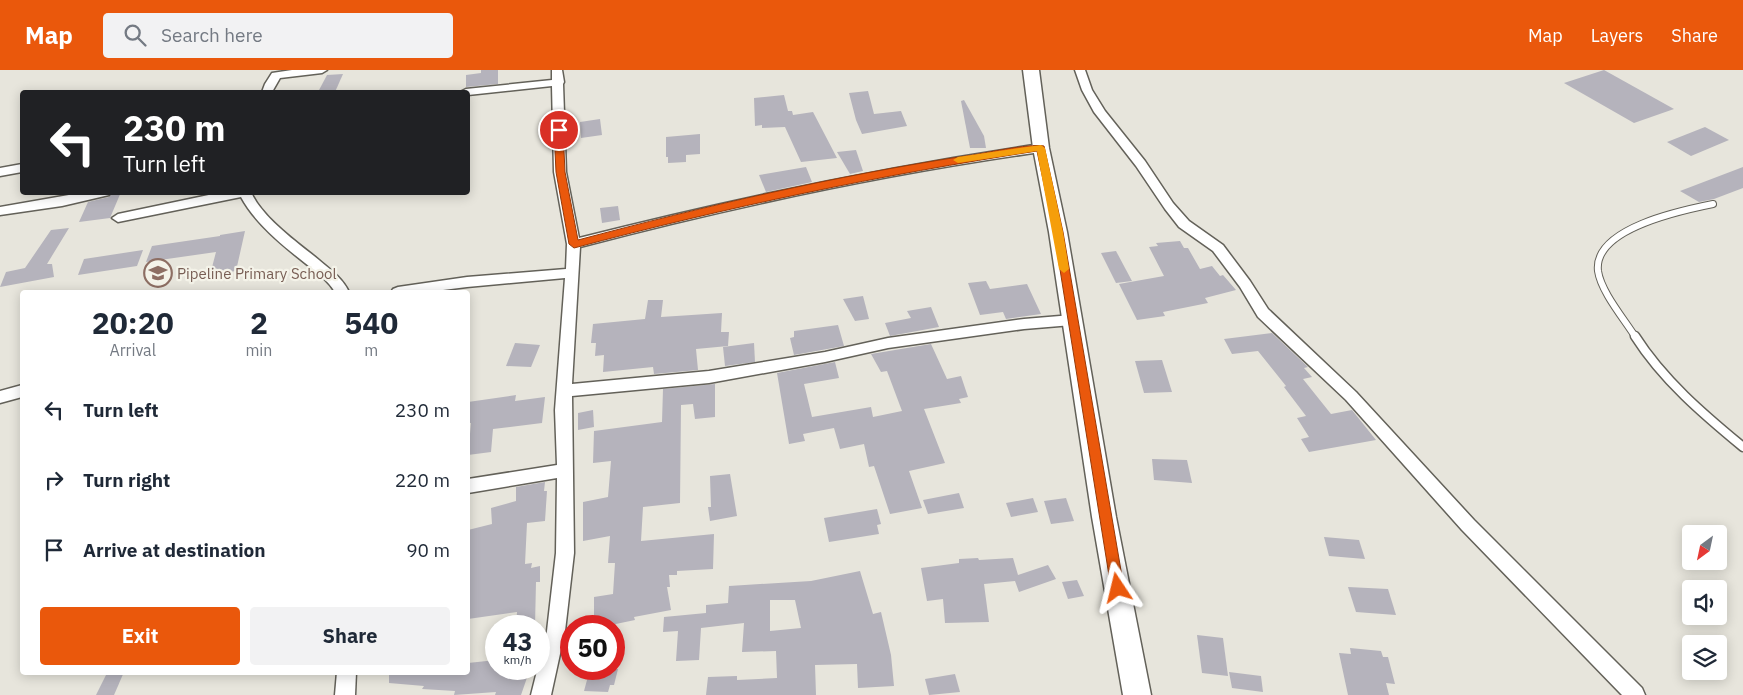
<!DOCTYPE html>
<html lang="en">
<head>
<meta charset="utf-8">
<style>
	:root { --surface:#fff; --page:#f2f2f3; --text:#1f2937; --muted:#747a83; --accent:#ea580c }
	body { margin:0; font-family:"IBM Plex Sans",sans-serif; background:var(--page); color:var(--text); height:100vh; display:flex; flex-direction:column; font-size:19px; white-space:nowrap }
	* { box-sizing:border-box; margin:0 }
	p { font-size:16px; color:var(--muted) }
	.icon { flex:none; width:28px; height:28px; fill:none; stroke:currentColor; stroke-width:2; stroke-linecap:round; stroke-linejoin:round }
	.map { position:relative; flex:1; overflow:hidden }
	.side { position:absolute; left:20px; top:220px; width:450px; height:385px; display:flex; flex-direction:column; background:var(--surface); border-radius:5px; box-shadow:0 2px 12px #0003 }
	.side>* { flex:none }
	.hud { position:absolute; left:20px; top:20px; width:450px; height:105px; border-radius:5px; box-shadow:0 2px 12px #0003; background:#202124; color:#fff; overflow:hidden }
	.needle { width:32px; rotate:213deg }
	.fabs { position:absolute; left:1682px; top:455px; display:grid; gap:10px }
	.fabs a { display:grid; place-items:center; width:45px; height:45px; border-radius:5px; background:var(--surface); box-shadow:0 2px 12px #0003; font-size:25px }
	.speed { position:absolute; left:485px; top:545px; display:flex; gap:10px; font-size:25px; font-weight:700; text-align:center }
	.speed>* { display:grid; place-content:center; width:65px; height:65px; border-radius:50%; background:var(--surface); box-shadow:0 2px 12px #0003; line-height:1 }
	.speed small { font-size:12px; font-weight:400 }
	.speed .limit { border:8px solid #d22; background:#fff; color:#111 }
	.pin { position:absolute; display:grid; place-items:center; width:42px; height:42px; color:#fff; margin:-21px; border:2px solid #fff; border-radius:50%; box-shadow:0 1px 5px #0007 }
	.me { position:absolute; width:55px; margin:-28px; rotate:350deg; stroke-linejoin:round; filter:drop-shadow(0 0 4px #0008) }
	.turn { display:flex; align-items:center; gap:18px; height:105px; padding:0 20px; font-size:22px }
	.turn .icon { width:65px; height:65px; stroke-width:2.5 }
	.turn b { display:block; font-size:35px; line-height:42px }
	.eta { display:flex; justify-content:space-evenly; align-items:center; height:85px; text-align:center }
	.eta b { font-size:30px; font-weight:800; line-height:35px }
	.primary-button { display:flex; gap:10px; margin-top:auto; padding:10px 20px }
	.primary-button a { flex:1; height:58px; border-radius:5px; background:var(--accent); color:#fff; font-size:20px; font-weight:800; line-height:58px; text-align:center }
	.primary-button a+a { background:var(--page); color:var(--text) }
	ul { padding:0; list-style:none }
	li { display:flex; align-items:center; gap:15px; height:70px; padding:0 20px }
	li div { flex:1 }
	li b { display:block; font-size:19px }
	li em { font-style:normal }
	header { display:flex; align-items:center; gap:30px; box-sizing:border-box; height:70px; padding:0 25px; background:var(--accent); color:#fff }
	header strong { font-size:24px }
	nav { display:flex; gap:28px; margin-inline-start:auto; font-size:18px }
	.search { width:350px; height:45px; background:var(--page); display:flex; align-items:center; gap:12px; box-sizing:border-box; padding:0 18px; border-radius:5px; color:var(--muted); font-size:19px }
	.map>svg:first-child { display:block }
	.building { fill:#b5b3bc; fill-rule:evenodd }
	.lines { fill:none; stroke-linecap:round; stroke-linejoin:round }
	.lane-far1-casing { stroke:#636159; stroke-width:8 }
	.lane-casing { stroke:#636159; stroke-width:11 }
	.street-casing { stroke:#636159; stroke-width:3 }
	.secondary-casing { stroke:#636159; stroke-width:3 }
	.lane-far1 { stroke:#fff; stroke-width:6 }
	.lane { stroke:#fff; stroke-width:8 }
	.street { fill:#fff; fill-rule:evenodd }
	.secondary { fill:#fff; fill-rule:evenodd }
	.route { fill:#ea580c; stroke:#983908 }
	.slow { fill:#f59e0b }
	.labels { text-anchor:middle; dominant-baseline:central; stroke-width:4.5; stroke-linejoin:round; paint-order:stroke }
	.education-label { font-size:15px; fill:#785e54; stroke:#f4f3e9; text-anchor:start }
</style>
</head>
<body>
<header>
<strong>Map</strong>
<div class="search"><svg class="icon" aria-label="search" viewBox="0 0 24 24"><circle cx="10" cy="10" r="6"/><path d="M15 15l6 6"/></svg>Search here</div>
<nav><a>Map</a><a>Layers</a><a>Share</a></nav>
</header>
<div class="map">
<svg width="1743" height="625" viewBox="0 0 1743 625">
	<rect width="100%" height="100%" fill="#e7e5dc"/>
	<!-- building -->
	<g class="building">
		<path d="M481 0H498V14L466 17V5L481 3Z"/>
		<path d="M1604 0 1674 39 1634 53 1564 13Z"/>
		<path d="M343 4 335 22H318L327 5Z"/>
		<path d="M868 21 874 44 901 41 907 56 862 64 856 50 849 23Z"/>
		<path d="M784 25 788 41H792L793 45 813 42 837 88 801 92 785 57 762 58V55L755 56 754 28Z"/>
		<path d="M964 30 984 66 986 78H970L961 31Z"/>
		<path d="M600 49 602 65 581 68 580 52Z"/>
		<path d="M1705 57 1729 70 1691 86 1667 72Z"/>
		<path d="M700 64V84L686 85V92L668 93V87H666V67Z"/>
		<path d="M856 80 863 101 850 104 837 82Z"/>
		<path d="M806 97 812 112 766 122 759 105Z"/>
		<path d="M1743 97V118L1714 129 1699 132 1680 121Z"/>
		<path d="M113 122H121L110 148 79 152 88 132 109 127Z"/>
		<path d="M618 136 620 150 602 153 600 138Z"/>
		<path d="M69 158 47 194H52L54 207 0 217 6 202 25 198 51 160Z"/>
		<path d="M245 161 236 201 210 205 216 182 146 192 152 176 220 166V165Z"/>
		<path d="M1180 171 1184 178H1188L1200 199 1212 196 1220 206 1223 205 1236 220 1205 228 1208 233 1163 242 1165 246 1137 250 1119 214 1164 206 1149 177 1158 176 1156 173Z"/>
		<path d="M143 180 137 196 78 205 84 189Z"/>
		<path d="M1116 181 1132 211 1116 213 1101 183Z"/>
		<path d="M986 211 990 219 1027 214 1041 244 1006 249 1003 242 980 245 968 213Z"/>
		<path d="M863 226 869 249 855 251 843 229Z"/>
		<path d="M648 230H663L661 247 722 243 721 262H729L728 276 696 279 698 300 654 304 653 297 603 302 604 285 595 286 596 273H591L593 254 645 249Z"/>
		<path d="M931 237 939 257 890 266 885 253 911 248 907 241Z"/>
		<path d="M838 255 844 276 794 285 790 268 794 267V261Z"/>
		<path d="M1272 263 1308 297 1304 298 1312 307 1303 309 1331 344 1352 340 1376 370 1309 382 1301 369 1309 367 1297 348 1306 346 1284 317 1286 316 1258 281 1232 284 1224 269Z"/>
		<path d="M515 273 540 275 531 297 506 296Z"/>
		<path d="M754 273 755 292 725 296 723 277Z"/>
		<path d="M931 274 947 309 961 306 968 327 959 329 961 333 924 339 945 393 909 401 922 438 890 444 874 396 869 397 864 374 840 379 834 358 803 364 805 371 789 374 777 303 835 292 839 308 804 314 812 347 871 337 873 347 902 341 887 301 881 302 871 284Z"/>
		<path d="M1162 290 1172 322 1144 323 1135 291Z"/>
		<path d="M715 314V347L695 349 693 334 681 335 680 433 643 437 641 471 714 464 713 499 677 501V505H669L670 517H667L671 540 634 547 635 550 611 555V551L604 552 603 548 594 550V527L613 524 615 493H608L610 466 583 471V432L608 427 611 391 593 393 594 361 662 352 663 319Z"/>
		<path d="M516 325 515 331 545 327 542 353 493 359 491 382 468 385 471 353H468V332Z"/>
		<path d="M593 340 594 357 578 360V343Z"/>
		<path d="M1152 389 1187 390 1192 413 1154 410Z"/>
		<path d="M730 404 737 446 710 451 708 437H711L710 406Z"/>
		<path d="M545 412 544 421H547L545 451 527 453 525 494 532 493 531 498 540 496V512H536L535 556H516L517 542 468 549V460L492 454 491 438 516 431V417Z"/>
		<path d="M959 423 964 438 928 444 923 430Z"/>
		<path d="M1033 428 1038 442 1011 447 1006 433Z"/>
		<path d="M1066 428 1074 451 1051 454 1044 431Z"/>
		<path d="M877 439 881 454 877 455 879 464 829 472 824 448Z"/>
		<path d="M1324 467 1359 470 1365 489 1329 486Z"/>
		<path d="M978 488 979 490 1013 488 1018 505 1048 495 1056 509 1019 522 1015 511 984 514 989 552 945 553 943 529 927 531 921 498 959 493V489Z"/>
		<path d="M860 501 873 544 881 542 891 585 894 616 858 618 857 594 815 595 816 625H706L708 607 737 606V610L777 608 776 581 742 582 744 553 701 558 699 590 676 591 678 561 663 562 664 547 706 543V535L728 533 729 516 811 511ZM770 530H795L801 558 770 561Z"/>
		<path d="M1077 510 1084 526 1068 529 1062 512Z"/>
		<path d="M1348 517 1388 519 1396 545 1356 542Z"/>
		<path d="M1197 565 1223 568 1228 606 1202 603Z"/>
		<path d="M1350 578 1381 581 1383 587H1388L1395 614 1386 613 1389 625H1348L1339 583 1351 584Z"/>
		<path d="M496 590V599H530L521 625H495L496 622 454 625 455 621 422 619 424 616 389 613V602H468V593Z"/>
		<path d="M590 599H618L614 615H610L608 622 584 621Z"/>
		<path d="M124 602 114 625H96L107 603Z"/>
		<path d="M1229 602 1261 606 1263 622 1232 618Z"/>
		<path d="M955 604 960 622 929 625 925 609Z"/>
	</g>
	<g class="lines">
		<defs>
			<path id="lane-far1" d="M1636 268C1625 250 1601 222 1598 201 1593 158 1683 140 1713 134"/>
			<path id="lane" d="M1635 266C1663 310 1703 344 1743 377"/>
			<g id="street">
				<path d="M292 0H327L322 3 280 8 272 22H262L265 14 272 3Z"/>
				<path d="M552 0H562L564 12 563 14 566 102 579 168C732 129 885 97 1041 74L1047 78 1041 82C885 104 732 137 580 177L572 314 709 301 825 282 888 268 1024 249 1072 245 1077 246 1079 250 1077 254 1072 255 1024 259 888 278 825 292 709 313 572 326 574 483 565 561 551 625H531L547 561 556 483 557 408 468 423V409L557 395 555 340 565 208 467 217 427 222H391L393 219 398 217 467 207 566 199 567 174 554 102 552 16 468 25V22H460L466 19 552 10Z"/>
				<path d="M1075 0H1085L1092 20 1105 41 1145 91 1173 133 1189 151 1223 175 1250 211 1268 239 1356 322 1474 450 1642 618 1645 625H1622L1462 460 1346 330 1258 247 1240 217 1213 181 1179 157 1165 139 1136 96 1094 42 1082 20Z"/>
				<path d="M22 94V102L0 106V98Z"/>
				<path d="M86 122H111L109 125 62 136 0 145V137Z"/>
				<path d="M223 122H251C261 146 295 171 314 186 327 197 342 207 349 222H335C328 210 316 202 305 193 282 175 255 153 241 127L118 152 112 148 118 144Z"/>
				<path d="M22 315V327L0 333V321Z"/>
				<path d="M337 602H356L355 625H335Z"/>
			</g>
			<path id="secondary" d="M1023 0H1039L1049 78 1067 162 1116 447 1151 625H1123L1092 447 1049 162 1033 78Z"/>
		</defs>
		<!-- lane-far1 casing -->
		<use href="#lane-far1" class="lane-far1-casing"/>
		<!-- lane casing -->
		<use href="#lane" class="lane-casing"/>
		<!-- street casing -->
		<use href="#street" class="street-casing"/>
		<!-- secondary casing -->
		<use href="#secondary" class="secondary-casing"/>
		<!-- lane-far1 -->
		<use href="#lane-far1" class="lane-far1"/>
		<!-- lane -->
		<use href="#lane" class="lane"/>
		<!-- street -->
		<use href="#street" class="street"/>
		<!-- secondary -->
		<use href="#secondary" class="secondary"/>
	</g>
	<!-- route -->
	<path class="route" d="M559 57 563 60 565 102 578 170C705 136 835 106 965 86 982 84 1029 73 1044 76L1063 162 1124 518 1122 523 1118 524 1113 523 1111 518 1054 162 1037 81C881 105 727 137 574 178L569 174 556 102 554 60Z"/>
	<!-- slow -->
	<path class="slow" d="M1041 75 1045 78 1063 162 1069 199 1064 203 1059 199 1037 81 958 93 953 90 958 87Z"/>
	<!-- icons -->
	<defs>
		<symbol id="school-ring" viewBox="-11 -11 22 22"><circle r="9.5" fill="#f4f3e9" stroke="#8d6e63" stroke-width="1.5"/><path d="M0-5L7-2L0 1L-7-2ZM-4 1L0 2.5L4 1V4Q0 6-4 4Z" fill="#8d6e63"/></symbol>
	</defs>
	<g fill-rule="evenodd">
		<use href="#school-ring" x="142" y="187" width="32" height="32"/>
	</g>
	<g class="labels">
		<!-- education labels -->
		<g class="education-label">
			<text x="177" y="203">Pipeline Primary School</text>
		</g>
	</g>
</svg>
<div class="fabs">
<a><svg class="needle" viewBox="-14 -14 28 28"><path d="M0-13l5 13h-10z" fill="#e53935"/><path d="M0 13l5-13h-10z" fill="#747a83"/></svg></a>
<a><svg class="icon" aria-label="sound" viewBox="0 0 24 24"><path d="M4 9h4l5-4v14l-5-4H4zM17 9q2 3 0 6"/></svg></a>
<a><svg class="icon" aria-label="layers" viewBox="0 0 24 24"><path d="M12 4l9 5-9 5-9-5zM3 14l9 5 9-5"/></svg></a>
</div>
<div class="speed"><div>43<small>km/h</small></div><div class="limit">50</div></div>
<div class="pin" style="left:559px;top:60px;background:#d93025"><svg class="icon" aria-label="arrive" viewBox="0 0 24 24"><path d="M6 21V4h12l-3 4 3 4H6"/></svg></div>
<svg class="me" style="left:1118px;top:518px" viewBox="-20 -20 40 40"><path d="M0-17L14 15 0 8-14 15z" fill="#ea580c" stroke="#fff" stroke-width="4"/></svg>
<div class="hud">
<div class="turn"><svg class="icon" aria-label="left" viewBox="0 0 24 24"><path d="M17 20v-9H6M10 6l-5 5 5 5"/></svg><div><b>230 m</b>Turn left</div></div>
</div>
<section class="side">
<div class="eta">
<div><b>20:20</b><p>Arrival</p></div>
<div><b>2</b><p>min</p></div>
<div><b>540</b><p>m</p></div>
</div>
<ul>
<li><svg class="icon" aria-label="left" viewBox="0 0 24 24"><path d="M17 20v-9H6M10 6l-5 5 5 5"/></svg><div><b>Turn left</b></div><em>230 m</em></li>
<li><svg class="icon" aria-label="right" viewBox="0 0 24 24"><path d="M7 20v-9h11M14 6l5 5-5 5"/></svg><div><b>Turn right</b></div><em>220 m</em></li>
<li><svg class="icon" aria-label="arrive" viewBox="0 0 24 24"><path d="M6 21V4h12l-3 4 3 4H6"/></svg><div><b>Arrive at destination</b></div><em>90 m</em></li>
</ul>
<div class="primary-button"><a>Exit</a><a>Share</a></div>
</section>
</div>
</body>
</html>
